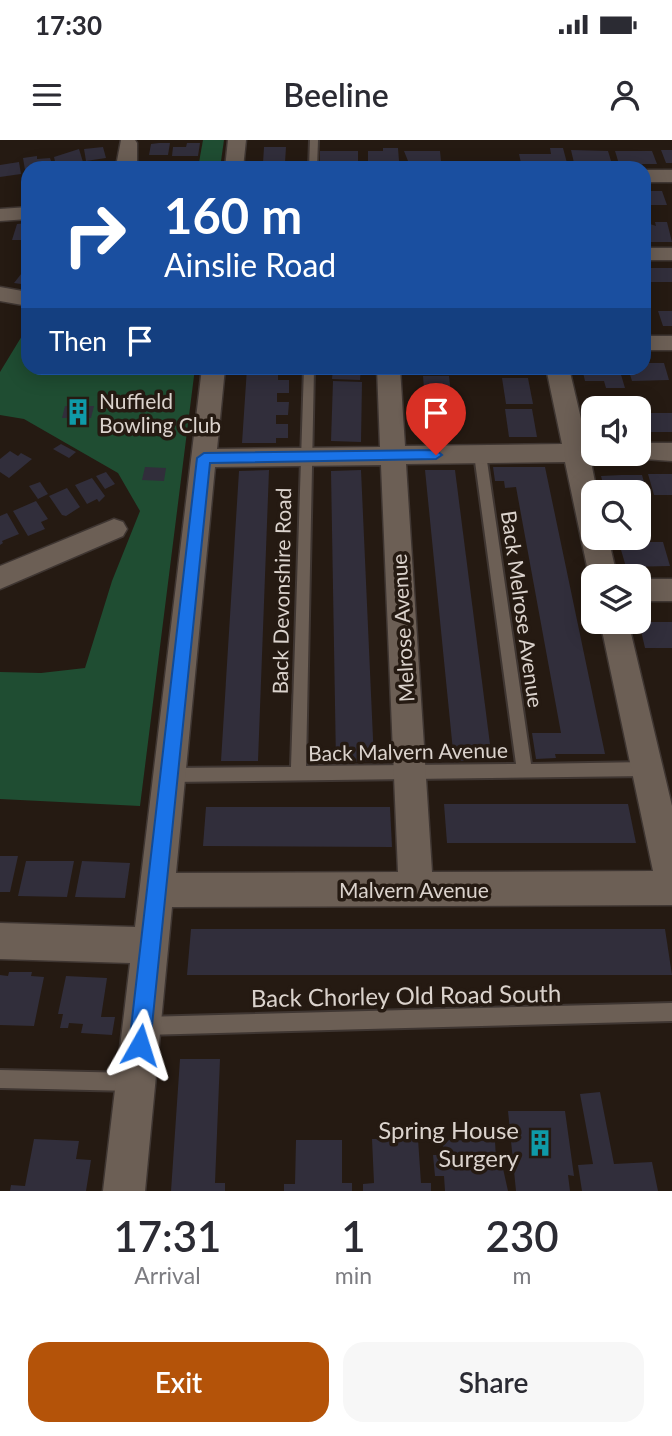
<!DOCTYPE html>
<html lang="en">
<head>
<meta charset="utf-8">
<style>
	:root { --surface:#fff; --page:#f7f7f7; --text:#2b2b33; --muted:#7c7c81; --accent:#b45309 }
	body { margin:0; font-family:Lato,sans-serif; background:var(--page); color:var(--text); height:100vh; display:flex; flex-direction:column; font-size:26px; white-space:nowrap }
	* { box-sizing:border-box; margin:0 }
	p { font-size:23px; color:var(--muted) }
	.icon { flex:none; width:38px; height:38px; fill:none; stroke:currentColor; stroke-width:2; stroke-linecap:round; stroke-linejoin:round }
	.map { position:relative; height:1051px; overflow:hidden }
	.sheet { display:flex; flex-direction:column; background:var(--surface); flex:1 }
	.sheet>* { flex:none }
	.top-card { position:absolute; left:21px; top:21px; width:630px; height:214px; border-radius:21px; box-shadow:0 4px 18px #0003; background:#1a4fa0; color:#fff; overflow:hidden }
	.fabs { position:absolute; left:581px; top:256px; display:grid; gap:14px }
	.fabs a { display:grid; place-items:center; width:70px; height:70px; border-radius:14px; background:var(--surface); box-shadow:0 4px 18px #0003; font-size:35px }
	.pin { position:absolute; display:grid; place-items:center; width:60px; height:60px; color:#fff; margin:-72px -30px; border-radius:50% 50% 50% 0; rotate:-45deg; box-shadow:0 0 7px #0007 }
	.pin .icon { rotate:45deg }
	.me { position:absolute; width:77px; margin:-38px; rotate:6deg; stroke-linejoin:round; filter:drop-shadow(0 0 5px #0008) }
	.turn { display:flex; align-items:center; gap:24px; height:147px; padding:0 28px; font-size:32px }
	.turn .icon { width:91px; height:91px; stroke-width:2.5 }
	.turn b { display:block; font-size:49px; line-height:60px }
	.then { display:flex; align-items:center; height:66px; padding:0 28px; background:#0003; gap:14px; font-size:26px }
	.eta { display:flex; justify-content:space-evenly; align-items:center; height:119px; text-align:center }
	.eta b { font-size:42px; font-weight:600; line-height:49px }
	.button { display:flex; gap:14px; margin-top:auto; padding:14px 28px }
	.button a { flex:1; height:80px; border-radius:21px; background:var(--accent); color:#fff; font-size:28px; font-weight:600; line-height:80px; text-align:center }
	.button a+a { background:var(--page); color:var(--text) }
	.status { display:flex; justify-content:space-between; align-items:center; height:49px; padding:0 35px; background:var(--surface); direction:ltr }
	.status svg { height:19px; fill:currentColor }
	header { display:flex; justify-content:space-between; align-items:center; height:91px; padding:0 28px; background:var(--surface); font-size:32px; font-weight:600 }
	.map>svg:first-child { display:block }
	.green { fill:#1f4d32 }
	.building { fill:#312e3b }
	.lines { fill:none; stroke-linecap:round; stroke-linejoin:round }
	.service-casing { stroke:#3f3632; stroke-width:4 }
	.minor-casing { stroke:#3f3632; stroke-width:3 }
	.service { fill:#6c5f55; fill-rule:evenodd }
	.minor { fill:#6c5f55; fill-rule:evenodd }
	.route { fill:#1a73e8; stroke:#114b97; stroke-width:2 }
	.labels { text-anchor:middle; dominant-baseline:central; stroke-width:7; stroke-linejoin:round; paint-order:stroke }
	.poi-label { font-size:21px; fill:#dbd3cd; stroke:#251a12; text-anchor:start }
	.street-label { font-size:21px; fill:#dbd3cd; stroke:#251a12 }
	.near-street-label { font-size:24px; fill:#dbd3cd; stroke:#251a12 }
	.near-poi-label { font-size:24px; fill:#dbd3cd; stroke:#251a12; text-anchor:end }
</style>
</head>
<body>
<div class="status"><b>17:30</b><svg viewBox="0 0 49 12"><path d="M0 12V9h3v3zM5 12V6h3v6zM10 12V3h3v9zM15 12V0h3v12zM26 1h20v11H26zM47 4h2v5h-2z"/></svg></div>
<header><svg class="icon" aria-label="menu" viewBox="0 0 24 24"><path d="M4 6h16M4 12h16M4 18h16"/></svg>Beeline<svg class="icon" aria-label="person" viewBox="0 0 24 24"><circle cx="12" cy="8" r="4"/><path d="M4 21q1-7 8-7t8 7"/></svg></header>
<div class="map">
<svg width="672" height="1051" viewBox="0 0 672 1051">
	<rect width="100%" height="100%" fill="#251a12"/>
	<!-- green -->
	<g class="green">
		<path d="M203 0H224L220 28H198Z"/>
		<path d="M28 186V228H195L140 666 0 659V532L41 533 85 528 112 441 140 371 118 333 24 279 0 275V232Z"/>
	</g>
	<!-- building -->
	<g class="building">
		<path d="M159 3H170L168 15H149L151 4Z"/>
		<path d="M187 3H200L198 16H172L173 7H186Z"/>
		<path d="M103 7 106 18 86 21 84 9Z"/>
		<path d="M264 7H286L285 23H263Z"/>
		<path d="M383 8H398L399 21H368V11H383Z"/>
		<path d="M550 8H563L567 23H521L519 14H551Z"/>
		<path d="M79 9 83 22 56 26 54 17Z"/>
		<path d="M571 10 608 11 612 24 574 23Z"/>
		<path d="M661 10H672V23H666Z"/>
		<rect x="320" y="11" width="38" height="10"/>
		<path d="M404 11H440L441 21H408Z"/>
		<path d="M615 11H652L657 24H619Z"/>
		<path d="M37 16V19L50 18 53 26 25 30 23 18Z"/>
		<path d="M19 22 21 34 0 37V25Z"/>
		<path d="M644 51H662L667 65H644Z"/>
		<path d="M644 82 656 86 655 82H667L672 102H645Z"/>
		<path d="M28 83V100H12L17 84Z"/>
		<path d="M644 128H672V142H649Z"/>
		<path d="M25 129 28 130V145L14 143Z"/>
		<path d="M658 171H672V186H663Z"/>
		<path d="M644 223H664L669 240 632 241 628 228H644Z"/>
		<path d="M247 228H278V240H289V253H277V262H289L288 275H276V284H288V298H276V303H242Z"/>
		<path d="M333 228H361L360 240 332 239Z"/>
		<path d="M582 228H619L625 248H606L604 241H585Z"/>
		<path d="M423 236H449L452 262H425Z"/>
		<path d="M502 238H528L533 264H506Z"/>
		<path d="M333 241 362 242 361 302 331 301Z"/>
		<path d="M65 266H94L91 278H62Z"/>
		<path d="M424 268H451L454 295H426Z"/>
		<path d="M505 269H532L537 297H509Z"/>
		<path d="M639 273H672V292H644Z"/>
		<path d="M61 304 76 312 69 318 53 309Z"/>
		<path d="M10 311 18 316 21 313 32 319 9 338 0 332V319Z"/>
		<path d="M145 327 166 328 164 341 142 340Z"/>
		<path d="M493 327H545L605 614H555L556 618 536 619 532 593H561L516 347 505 348 504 341H495Z"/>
		<path d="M269 330 258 621H221L239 331Z"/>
		<path d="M361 330 374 621 336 622 331 331Z"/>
		<path d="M425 330H455L492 620 454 621Z"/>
		<path d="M106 332 115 344 105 349 96 336Z"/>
		<path d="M648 334H672V355H654Z"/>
		<path d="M621 335H642L648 356H639V352H605L601 336Z"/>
		<path d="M92 338 105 356 99 362 97 359 87 364 75 345Z"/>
		<path d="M40 342 48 354 38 359 29 346Z"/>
		<path d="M67 348 80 367 66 376 62 375 49 356Z"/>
		<path d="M36 361 48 379 41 382 45 389 28 396 13 371Z"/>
		<path d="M7 373 19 394 2 401 3 403 0 405V376Z"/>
		<path d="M641 402H663L670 426 626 427 619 403Z"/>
		<path d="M639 482H672V508H645Z"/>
		<path d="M444 664H628L636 703H447Z"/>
		<path d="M206 667H390L392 707 203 706Z"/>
		<path d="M0 716H18L10 752H0Z"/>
		<path d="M26 721H74L67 757 18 756Z"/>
		<path d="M82 721 130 723 125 758 75 757Z"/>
		<path d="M191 789H665L672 835H187Z"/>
		<path d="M9 832H32L31 836 44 837 34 886 0 885V835L8 836Z"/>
		<path d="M66 836 107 838 101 877H115L112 895 81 893 83 884 69 883 68 888H60L63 874H58Z"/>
		<path d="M180 919H220L215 1043H225V1051H171Z"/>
		<path d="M600 952 614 1024 652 1022 658 1051H582L578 1025 593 1024 580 954Z"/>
		<path d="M508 971H565L574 1036 568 1035 570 1051H516Z"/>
		<path d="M34 999 79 1001 76 1019 91 1020 86 1051H10L11 1045 25 1046Z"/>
		<path d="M372 999H418L421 1043H431V1051H363V1044L374 1043Z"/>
		<path d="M296 1000H342V1043H352V1051H284V1044H295Z"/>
		<path d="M449 1000 495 1001 496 1019 502 1024 508 1051H445L444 1036H435L433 1015H444L443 1006Z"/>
	</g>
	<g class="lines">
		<defs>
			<g id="service">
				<path d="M310 0H318L317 28H309Z"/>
				<path d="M304 228H314L306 626 516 624 474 314 480 310 486 314 531 624 647 622 652 624 655 629 652 634 647 636 169 642 164 640 161 635 164 630 169 628 291 627Z"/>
				<path d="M672 863V881L143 895 137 892 134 886 137 880 143 877Z"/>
				<path d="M0 930 134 933 140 936 143 942 140 948 134 951 0 948Z"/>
			</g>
			<g id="minor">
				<path d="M121 0H135L137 3V28H119L117 21Z"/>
				<path d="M228 0H246L243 28H225Z"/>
				<rect x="644" y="30" width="28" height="12"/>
				<path d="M28 67V79L0 81V69Z"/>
				<rect x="644" y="108" width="28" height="12"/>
				<path d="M0 147 28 152V166L0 161Z"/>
				<rect x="644" y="196" width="28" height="14"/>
				<path d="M202 228H225L217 309 380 307 377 228H400L405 306 562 304 546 228H569L587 304H593V313H605L602 319 591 322 597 352H593V397H608L617 436H593V444L589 436 565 322 406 324 432 732 653 731 600 481H628L672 666V765L172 767 145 1051H103L130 823 0 819V783L135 787ZM381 325 398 732 176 733 215 327Z"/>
				<path d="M639 303H672V321L630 318 627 313H639Z"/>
				<path d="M114 379 123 382 127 389 123 396 0 449V426Z"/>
				<rect x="639" y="439" width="33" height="22"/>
			</g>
		</defs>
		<!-- service casing -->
		<use href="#service" class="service-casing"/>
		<!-- minor casing -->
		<use href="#minor" class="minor-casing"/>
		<!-- service -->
		<use href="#service" class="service"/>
		<!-- minor -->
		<use href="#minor" class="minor"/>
	</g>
	<!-- route -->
	<path class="route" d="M436 310 442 315 436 319 210 323 150 905 147 912 140 915 132 912 129 905 197 318 204 313Z"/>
	<!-- icons -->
	<defs>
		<symbol id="building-bare" viewBox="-9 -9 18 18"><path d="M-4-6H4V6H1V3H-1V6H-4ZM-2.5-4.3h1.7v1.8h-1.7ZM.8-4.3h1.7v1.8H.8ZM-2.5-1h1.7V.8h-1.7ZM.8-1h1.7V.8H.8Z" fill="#0f9aa8" stroke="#251a12" stroke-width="2.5" paint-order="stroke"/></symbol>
	</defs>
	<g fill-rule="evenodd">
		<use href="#building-bare" x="59" y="253" width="38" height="38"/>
		<use href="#building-bare" x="521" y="984" width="38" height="38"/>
	</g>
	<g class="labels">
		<!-- poi labels -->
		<g class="poi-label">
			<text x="99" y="260">Nuffield<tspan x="99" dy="24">Bowling Club</tspan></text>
		</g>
		<!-- street labels -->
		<g class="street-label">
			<text transform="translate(281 451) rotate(-89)">Back Devonshire Road</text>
			<text transform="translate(523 469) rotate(82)">Back Melrose Avenue</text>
			<text transform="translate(402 488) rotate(-93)">Melrose Avenue</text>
			<text transform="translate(408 611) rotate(-1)">Back Malvern Avenue</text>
			<text x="414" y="749">Malvern Avenue</text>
		</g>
		<!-- near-street labels -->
		<g class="near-street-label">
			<text transform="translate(406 855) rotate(-1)">Back Chorley Old Road South</text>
		</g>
		<!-- near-poi labels -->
		<g class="near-poi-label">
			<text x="519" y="989">Spring House<tspan x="519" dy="28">Surgery</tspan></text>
		</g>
	</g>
</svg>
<div class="fabs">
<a><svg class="icon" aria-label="sound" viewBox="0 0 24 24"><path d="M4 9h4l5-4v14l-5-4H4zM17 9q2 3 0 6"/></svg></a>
<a><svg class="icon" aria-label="search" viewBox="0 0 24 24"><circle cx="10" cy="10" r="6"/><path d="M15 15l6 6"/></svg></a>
<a><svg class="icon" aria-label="layers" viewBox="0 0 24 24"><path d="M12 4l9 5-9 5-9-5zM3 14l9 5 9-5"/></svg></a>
</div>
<div class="pin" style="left:436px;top:315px;background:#d93025"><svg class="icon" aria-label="arrive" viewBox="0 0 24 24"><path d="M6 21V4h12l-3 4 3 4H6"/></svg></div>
<svg class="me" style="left:140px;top:905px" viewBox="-20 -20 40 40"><path d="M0-17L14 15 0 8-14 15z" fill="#1a73e8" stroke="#fff" stroke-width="4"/></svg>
<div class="top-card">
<div class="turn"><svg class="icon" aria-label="right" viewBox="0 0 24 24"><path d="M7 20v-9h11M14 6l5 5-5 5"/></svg><div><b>160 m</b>Ainslie Road</div></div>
<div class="then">Then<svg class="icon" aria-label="arrive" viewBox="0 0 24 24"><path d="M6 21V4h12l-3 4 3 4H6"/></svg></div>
</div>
</div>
<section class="sheet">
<div class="eta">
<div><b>17:31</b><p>Arrival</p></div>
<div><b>1</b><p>min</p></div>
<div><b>230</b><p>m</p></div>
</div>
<div class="button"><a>Exit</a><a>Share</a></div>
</section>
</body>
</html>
